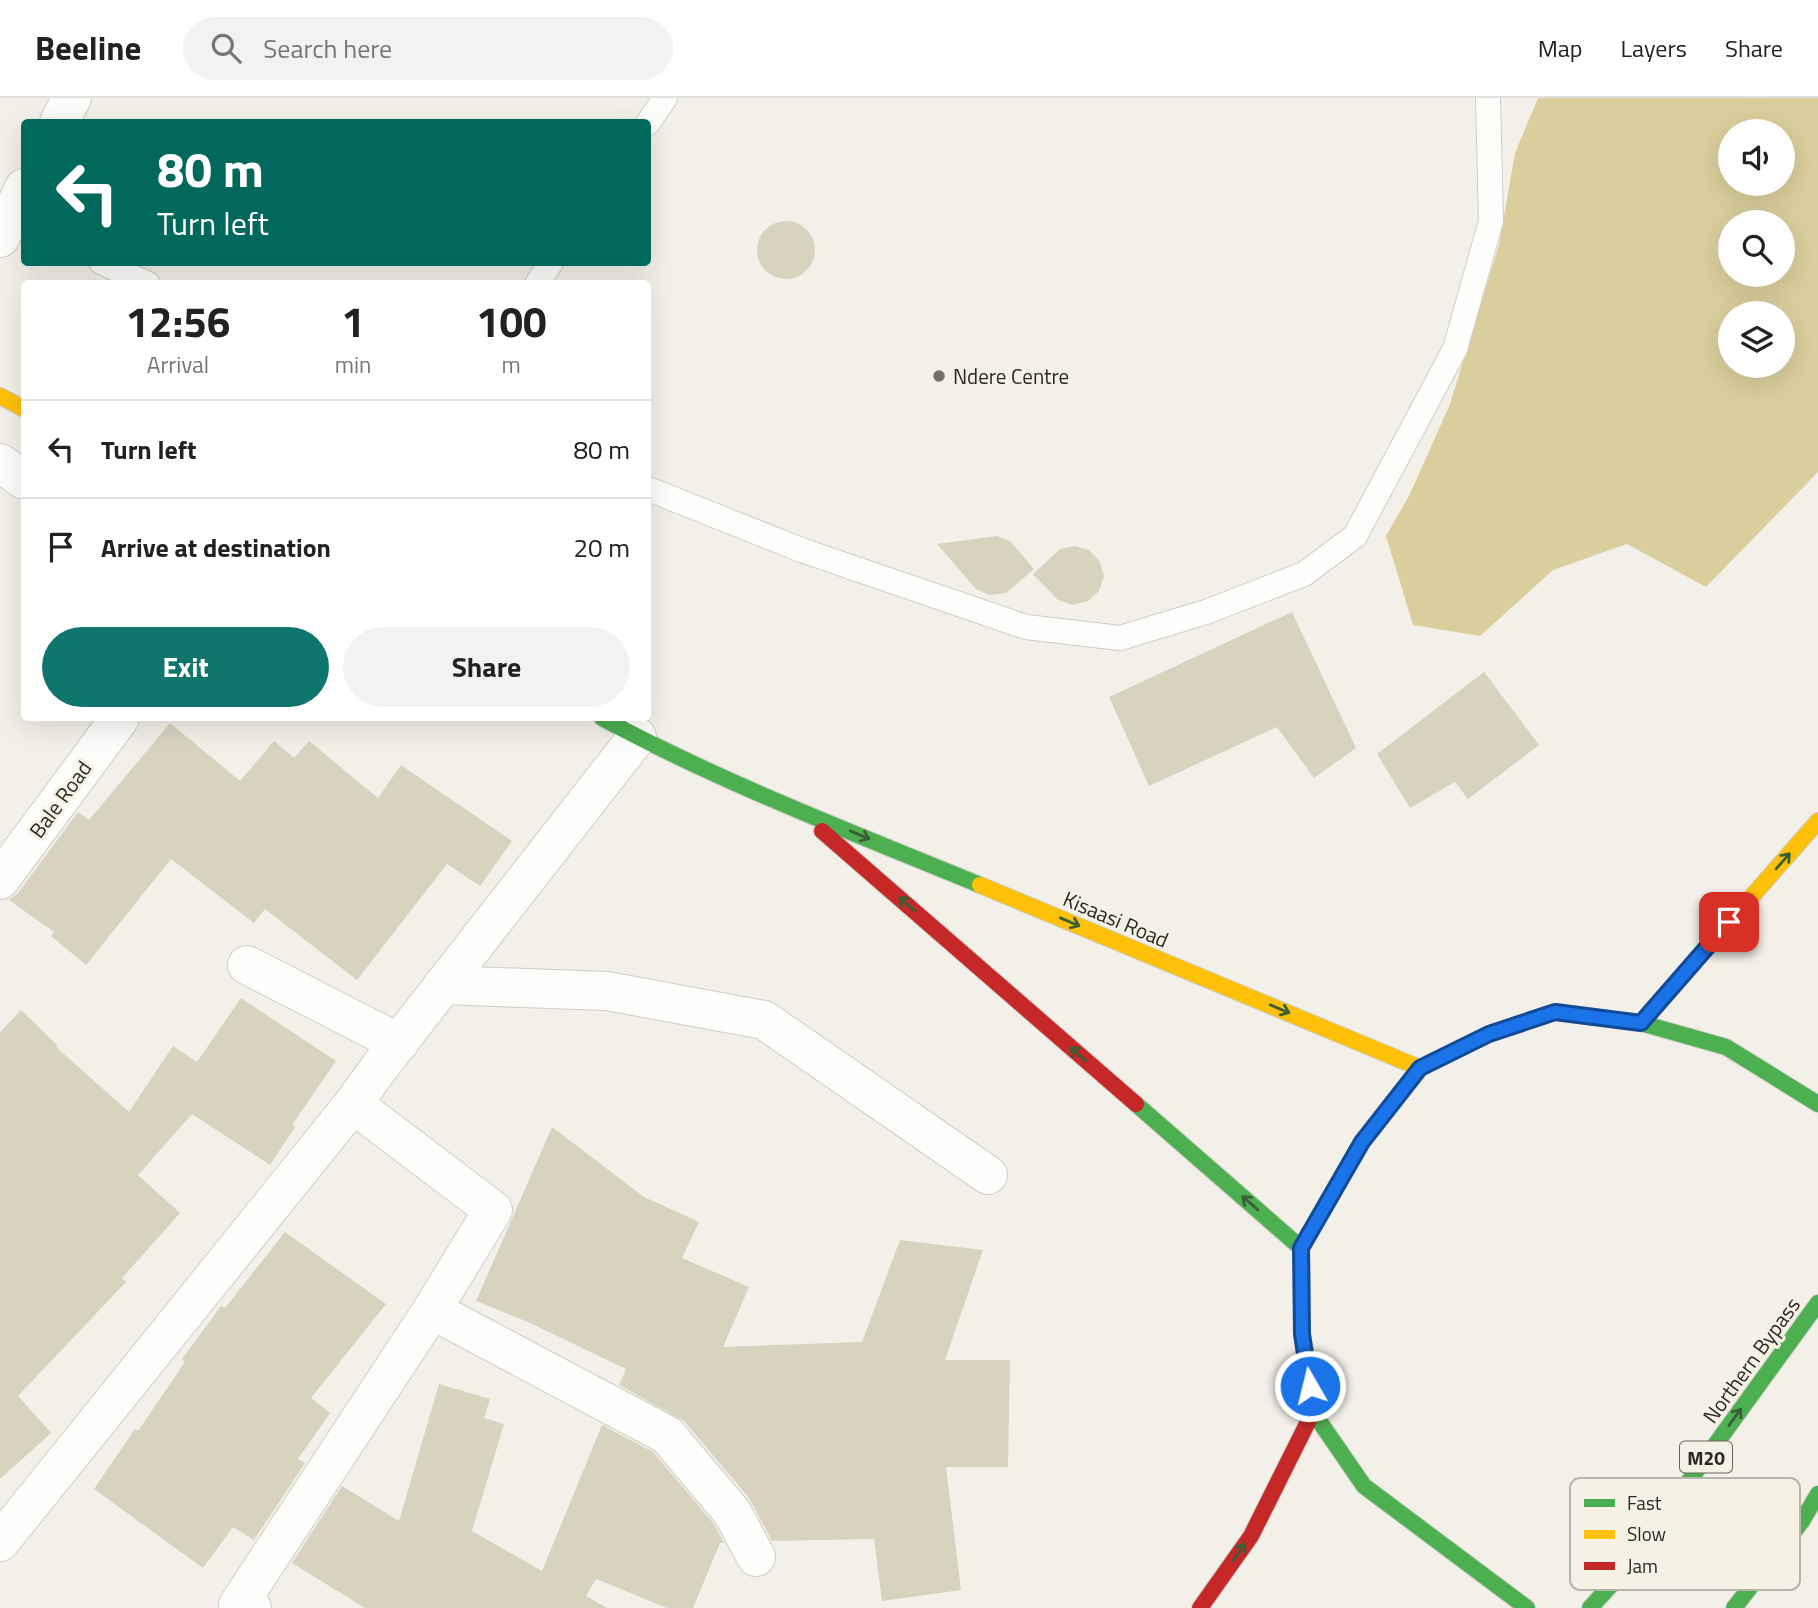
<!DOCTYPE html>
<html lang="en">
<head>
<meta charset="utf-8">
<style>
	:root { --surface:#fff; --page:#f2f2f2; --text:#222; --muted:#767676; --line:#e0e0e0; --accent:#0f766e }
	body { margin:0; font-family:"Titillium Web",sans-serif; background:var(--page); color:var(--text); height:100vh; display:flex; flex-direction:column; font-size:26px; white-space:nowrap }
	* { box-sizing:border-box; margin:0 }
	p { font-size:23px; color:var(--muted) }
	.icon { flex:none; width:38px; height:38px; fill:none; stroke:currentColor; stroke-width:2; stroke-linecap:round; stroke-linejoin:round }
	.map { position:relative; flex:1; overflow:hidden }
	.sheet { position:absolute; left:21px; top:182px; width:630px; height:441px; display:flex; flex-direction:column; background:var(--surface); border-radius:7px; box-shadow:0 7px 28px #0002 }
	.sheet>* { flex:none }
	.banner { position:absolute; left:21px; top:21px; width:630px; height:147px; border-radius:7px; box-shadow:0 7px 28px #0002; background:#00695c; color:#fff; overflow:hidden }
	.fabs { position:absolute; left:1718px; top:21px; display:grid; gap:14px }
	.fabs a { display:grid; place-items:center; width:77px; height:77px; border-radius:50%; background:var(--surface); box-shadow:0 7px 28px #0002; font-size:35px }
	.pin { position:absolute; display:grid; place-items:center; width:60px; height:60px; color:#fff; margin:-30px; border-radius:14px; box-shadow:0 4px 10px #0006 }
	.me { position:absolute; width:77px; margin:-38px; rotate:352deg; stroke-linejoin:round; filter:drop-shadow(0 0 5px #0008) }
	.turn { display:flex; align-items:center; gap:24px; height:147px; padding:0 21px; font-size:32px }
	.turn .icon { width:91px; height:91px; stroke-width:2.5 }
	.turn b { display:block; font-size:49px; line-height:60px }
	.eta { display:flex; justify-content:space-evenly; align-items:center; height:119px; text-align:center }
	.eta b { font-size:42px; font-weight:700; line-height:49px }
	.primary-button { display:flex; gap:14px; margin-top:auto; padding:14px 21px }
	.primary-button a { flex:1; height:80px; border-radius:42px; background:var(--accent); color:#fff; font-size:28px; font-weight:700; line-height:80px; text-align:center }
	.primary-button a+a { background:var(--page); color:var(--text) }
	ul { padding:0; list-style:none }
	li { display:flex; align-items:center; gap:21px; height:98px; padding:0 21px; border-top:2px solid var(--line) }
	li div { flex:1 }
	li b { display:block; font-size:26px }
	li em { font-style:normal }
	header { display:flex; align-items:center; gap:42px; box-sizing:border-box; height:98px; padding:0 35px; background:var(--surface); border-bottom:2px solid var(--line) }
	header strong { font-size:33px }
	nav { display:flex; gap:38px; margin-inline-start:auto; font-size:24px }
	.search { width:490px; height:63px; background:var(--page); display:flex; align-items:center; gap:18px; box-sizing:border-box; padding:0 24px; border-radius:38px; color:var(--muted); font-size:26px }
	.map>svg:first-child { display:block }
	.forest { fill:#dace9c; fill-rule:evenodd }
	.building { fill:#d8d3bf }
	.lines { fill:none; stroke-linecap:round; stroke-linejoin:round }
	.lane-casing { stroke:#cecdc7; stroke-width:26 }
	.street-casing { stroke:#cecdc7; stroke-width:40 }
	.fast-casing { stroke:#cecdc7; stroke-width:18 }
	.slow-casing { stroke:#cecdc7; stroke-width:18 }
	.jam-casing { stroke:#cecdc7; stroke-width:18 }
	.lane { stroke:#fdfdfc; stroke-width:24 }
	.street { stroke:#fdfdfc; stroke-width:38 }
	.fast { stroke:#4caf50; stroke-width:16 }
	.slow { stroke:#ffc107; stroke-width:16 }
	.jam { stroke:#c62828; stroke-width:16 }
	.oneway { stroke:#385f36 }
	.route-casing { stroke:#114b97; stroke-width:18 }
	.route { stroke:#1a73e8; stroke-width:12 }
	.poi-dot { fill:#706f69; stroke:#f5f2e5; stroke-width:2.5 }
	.labels { text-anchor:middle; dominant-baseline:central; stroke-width:6; stroke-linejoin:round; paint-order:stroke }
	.shield { fill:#f5f2e5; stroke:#67655e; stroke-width:2 }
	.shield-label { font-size:19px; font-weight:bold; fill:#2a2924 }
	.poi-label { font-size:21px; fill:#2a2924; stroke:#f5f2e5; text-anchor:start }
	.street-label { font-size:21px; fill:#2a2924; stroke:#f5f2e5 }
	.key { fill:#f5f2e5; stroke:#b8b6ab; stroke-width:2 }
	.key-label { font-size:19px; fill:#2a2924 }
</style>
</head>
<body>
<header>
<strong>Beeline</strong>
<div class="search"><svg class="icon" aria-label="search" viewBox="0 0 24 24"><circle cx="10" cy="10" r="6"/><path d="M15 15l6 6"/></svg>Search here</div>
<nav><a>Map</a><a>Layers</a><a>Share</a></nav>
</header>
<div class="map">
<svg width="1818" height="1510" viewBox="0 0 1818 1510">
	<rect width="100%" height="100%" fill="#f2f0e8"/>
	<!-- forest -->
	<path class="forest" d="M1538 0H1818V374L1706 489 1627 446 1553 472 1480 538 1413 527 1386 438 1409 398 1450 306 1499 147 1515 55ZM1731 33H1783V86H1731ZM1731 124H1783V177H1731ZM1731 215H1783V268H1731Z"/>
	<!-- building -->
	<g class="building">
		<circle cx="786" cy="152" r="29"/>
		<path d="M997 438 1011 444 1034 471 1006 495 990 497 976 491 937 446Z"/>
		<path d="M1075 448 1089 452 1100 464 1104 478 1099 493 1088 503 1073 507 1058 502 1033 476 1060 451Z"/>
		<path d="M1292 514 1356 650 1314 680 1277 629 1149 688 1109 599Z"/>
		<path d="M1484 574 1539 647 1468 701 1455 684 1410 710 1377 656Z"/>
		<path d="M170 625 240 683 274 643 294 660 309 643 378 700 401 667 512 743 480 788 447 766 357 882 265 811 254 825 171 761 86 867 51 838 54 834 9 802 18 795 78 714 89 722Z"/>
		<path d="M241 900 336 963 292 1027 295 1029 270 1067 192 1016 138 1077 180 1115 122 1180 126 1184 18 1298 51 1335 0 1381V934L21 912 58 948 56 949 129 1014 173 948 197 964Z"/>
		<path d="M552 1029 644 1099 699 1124 682 1160 749 1189 723 1249 862 1244 900 1142 983 1152 945 1262H1010L1008 1369H946L961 1492 882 1503 874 1441 772 1443 749 1400 684 1323 619 1287 626 1271 528 1224 476 1203Z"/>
		<path d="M285 1134 386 1206 311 1300 330 1315 298 1361 305 1365 254 1442 233 1429 203 1470 94 1391 135 1331 138 1333 185 1264 182 1261 221 1208 225 1210Z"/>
		<path d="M439 1286 490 1301 484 1320 504 1326 472 1433 542 1473 602 1327 653 1354 714 1426 724 1445H720L693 1510H667L596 1481 586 1498 607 1510H365L292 1465 342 1388 399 1423Z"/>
	</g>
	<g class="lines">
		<defs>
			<g id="lane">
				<path d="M648 25 665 0"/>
				<path d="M101 164 148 186"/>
				<path d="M537 186 551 164"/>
				<path d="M648 391 804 453 1026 529 1120 540 1206 514 1304 476 1355 438 1455 251 1491 123 1488 0"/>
			</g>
			<g id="street">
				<path d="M59 24 72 0"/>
				<path d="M0 140 24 90"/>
				<path d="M0 365 24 382"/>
				<path d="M0 782 120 620"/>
				<path d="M247 867 399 945"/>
				<path d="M443 887 607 893 764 922 988 1077"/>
				<path d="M432 1212 667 1337 732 1414 756 1459"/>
				<path d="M0 1444 353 1006 381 967 637 639"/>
				<path d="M252 1510 238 1507 432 1212 493 1112 353 1006"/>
			</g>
			<g id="fast">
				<path d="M602 620C722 685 854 735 980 787"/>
				<path d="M1460 950 1489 936 1555 914 1641 925 1726 949 1818 1006"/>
				<path d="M1136 1006 1301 1150"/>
				<path d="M1302 1194V1236L1313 1314 1364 1388 1527 1510"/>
				<path d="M1590 1510 1623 1474 1818 1205"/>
				<path d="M1734 1510 1802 1423 1818 1396"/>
			</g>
			<g id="slow">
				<path d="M0 298 24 311"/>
				<path d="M980 787 1420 970"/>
				<path d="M1641 925 1818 723"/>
				<path d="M1302 1194 1301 1150 1362 1044 1420 970 1460 950"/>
			</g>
			<g id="jam">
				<path d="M822 733 1136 1006"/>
				<path d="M1200 1510 1251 1438 1313 1314"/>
			</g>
		</defs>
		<!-- lane casing -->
		<use href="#lane" class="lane-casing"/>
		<!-- street casing -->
		<use href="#street" class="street-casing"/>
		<!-- fast casing -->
		<use href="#fast" class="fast-casing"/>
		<!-- slow casing -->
		<use href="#slow" class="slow-casing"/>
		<!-- jam casing -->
		<use href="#jam" class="jam-casing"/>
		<!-- lane -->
		<use href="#lane" class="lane"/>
		<!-- street -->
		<use href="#street" class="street"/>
		<!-- fast -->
		<use href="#fast" class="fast"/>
		<!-- slow -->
		<use href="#slow" class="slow"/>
		<!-- jam -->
		<use href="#jam" class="jam"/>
	</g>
	<!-- one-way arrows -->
	<defs><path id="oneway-shaft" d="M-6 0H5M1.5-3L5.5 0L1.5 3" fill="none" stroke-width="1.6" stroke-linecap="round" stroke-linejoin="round" transform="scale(1.75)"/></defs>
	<g class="oneway">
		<use href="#oneway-shaft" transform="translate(860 737) rotate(23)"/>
		<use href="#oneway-shaft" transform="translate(1783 763) rotate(-49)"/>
		<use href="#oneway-shaft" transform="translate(907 806) rotate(-139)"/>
		<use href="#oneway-shaft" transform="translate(1070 824) rotate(23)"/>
		<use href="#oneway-shaft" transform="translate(1280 911) rotate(23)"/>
		<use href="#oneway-shaft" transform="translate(1078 956) rotate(-139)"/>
		<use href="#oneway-shaft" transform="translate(1250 1105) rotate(-139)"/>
		<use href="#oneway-shaft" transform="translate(1735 1319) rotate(-54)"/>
		<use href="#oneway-shaft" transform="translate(1239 1454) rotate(-55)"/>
	</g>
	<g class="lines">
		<defs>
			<path id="route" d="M1310 1288 1302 1236 1301 1150 1362 1044 1420 970 1489 936 1555 914 1641 925 1729 824"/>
		</defs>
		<!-- route casing -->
		<use href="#route" class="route-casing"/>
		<!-- route -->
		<use href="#route" class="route"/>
	</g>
	<!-- markers -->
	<circle class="poi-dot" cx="939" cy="278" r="7"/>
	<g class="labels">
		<!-- shield labels -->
		<rect class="shield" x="1680" y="1343.5" width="52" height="31" rx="5"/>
		<g class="shield-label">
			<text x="1706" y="1359">M20</text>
		</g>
		<!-- poi labels -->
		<g class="poi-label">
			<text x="953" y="278">Ndere Centre</text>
		</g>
		<!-- street labels -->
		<g class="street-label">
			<text transform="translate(60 701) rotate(-54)">Bale Road</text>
			<text transform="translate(1116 821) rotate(23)">Kisaasi Road</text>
			<text transform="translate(1751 1262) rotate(-54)">Northern Bypass</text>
		</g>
	</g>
	<!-- legend -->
	<rect x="1570" y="1380" width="230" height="112" rx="10" class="key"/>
	<rect x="1584" y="1401" width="31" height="8" fill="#4caf50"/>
	<rect x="1584" y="1432" width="31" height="9" fill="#ffc107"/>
	<rect x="1584" y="1464" width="31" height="8" fill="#c62828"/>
	<g class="key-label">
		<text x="1627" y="1412">Fast</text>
		<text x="1627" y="1443">Slow</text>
		<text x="1627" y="1475">Jam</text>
	</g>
</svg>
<div class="fabs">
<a><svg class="icon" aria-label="sound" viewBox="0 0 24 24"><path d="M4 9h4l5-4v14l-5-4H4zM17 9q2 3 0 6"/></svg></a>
<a><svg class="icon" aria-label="search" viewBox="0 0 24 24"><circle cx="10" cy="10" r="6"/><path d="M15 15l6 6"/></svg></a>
<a><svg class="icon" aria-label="layers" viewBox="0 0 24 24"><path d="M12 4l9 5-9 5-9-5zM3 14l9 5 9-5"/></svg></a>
</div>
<div class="pin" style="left:1729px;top:824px;background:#d93025"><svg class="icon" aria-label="arrive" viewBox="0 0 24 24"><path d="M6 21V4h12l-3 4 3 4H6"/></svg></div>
<svg class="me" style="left:1310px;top:1288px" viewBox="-20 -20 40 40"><circle r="17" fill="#1a73e8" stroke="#fff" stroke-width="3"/><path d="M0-11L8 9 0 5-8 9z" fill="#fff"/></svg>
<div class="banner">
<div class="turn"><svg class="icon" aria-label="left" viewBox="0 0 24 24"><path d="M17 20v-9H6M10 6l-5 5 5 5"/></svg><div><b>80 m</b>Turn left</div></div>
</div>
<section class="sheet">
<div class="eta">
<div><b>12:56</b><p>Arrival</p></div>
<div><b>1</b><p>min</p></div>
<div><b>100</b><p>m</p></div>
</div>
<ul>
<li><svg class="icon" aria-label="left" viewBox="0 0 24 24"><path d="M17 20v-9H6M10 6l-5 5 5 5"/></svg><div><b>Turn left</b></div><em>80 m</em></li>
<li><svg class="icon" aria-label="arrive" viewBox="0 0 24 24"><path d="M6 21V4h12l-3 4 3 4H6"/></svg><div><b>Arrive at destination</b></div><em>20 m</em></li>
</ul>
<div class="primary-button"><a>Exit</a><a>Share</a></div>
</section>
</div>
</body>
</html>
